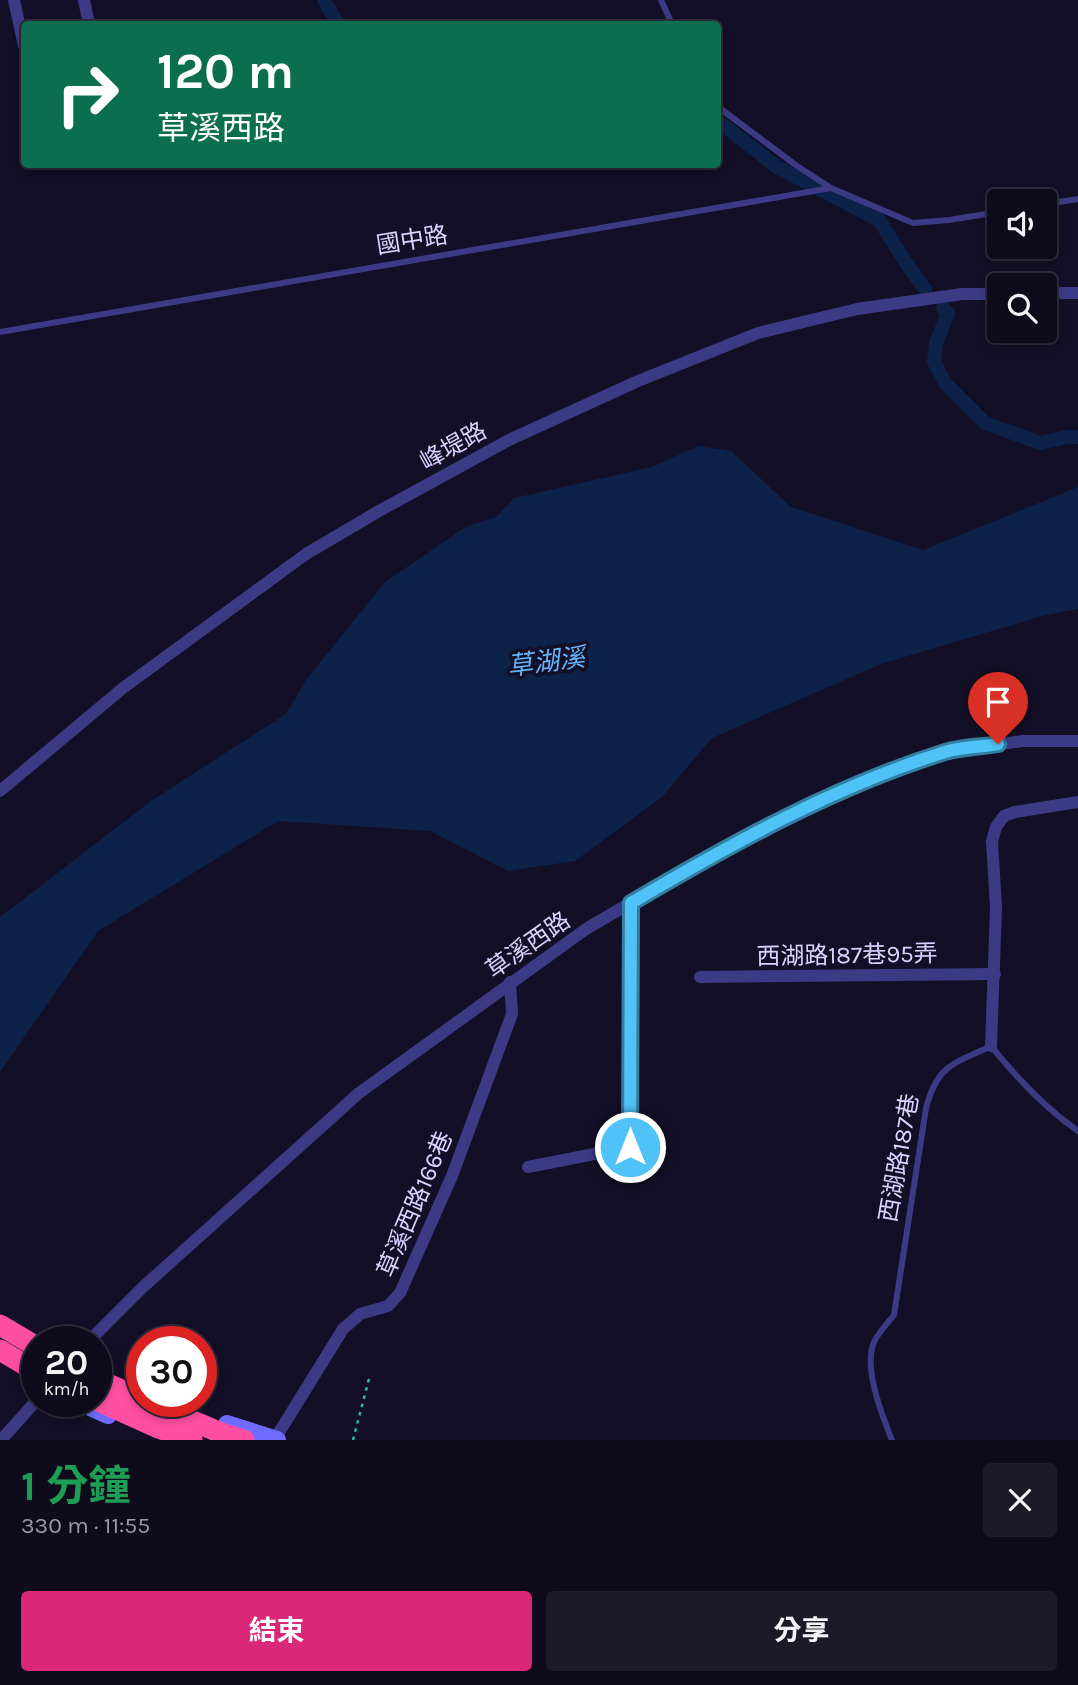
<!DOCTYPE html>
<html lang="zh-TW">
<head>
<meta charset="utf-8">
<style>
	:root { --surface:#0e0b1c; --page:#1c1929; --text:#f1f3f6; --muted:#9b9ba3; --line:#2e2b3b; --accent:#db2777 }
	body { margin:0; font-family:Karla,"Noto Sans TC",sans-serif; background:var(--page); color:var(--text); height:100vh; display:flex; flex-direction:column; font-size:26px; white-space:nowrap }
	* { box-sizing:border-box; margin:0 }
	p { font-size:23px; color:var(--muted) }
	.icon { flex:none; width:38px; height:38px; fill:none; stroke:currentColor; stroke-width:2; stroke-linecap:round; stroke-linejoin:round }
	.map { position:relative; height:1440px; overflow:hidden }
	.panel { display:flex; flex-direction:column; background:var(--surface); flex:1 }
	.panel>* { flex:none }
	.banner { position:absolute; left:21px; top:21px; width:700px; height:147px; border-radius:7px; box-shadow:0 4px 10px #0003,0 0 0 2px var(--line); background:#0b6e4f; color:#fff; overflow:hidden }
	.fabs { position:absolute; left:987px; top:189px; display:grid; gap:14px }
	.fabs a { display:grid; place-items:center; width:70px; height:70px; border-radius:7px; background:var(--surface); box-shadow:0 4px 10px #0003,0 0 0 2px var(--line); font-size:35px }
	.speed { position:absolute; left:21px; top:1326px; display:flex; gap:14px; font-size:35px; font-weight:700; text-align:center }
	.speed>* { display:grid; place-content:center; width:91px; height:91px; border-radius:50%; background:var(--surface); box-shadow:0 4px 10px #0003,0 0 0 2px var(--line); line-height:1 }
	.speed small { font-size:18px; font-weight:400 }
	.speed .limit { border:10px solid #d22; background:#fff; color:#111 }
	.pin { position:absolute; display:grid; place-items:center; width:60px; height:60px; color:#fff; margin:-72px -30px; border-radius:50% 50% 50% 0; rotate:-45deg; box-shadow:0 0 7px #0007 }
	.pin .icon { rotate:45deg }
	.me { position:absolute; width:77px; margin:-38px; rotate:0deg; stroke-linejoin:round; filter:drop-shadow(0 0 5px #0008) }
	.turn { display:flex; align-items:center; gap:24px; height:147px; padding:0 21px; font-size:32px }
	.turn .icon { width:91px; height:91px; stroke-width:2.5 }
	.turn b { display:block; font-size:49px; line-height:60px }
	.round { display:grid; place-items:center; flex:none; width:74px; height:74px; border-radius:7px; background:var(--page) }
	.headline { display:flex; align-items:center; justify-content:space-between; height:119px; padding:0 21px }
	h1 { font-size:42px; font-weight:700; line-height:52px; color:#1e9e55 }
	.cta { display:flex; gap:14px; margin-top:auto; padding:14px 21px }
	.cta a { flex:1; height:80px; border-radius:7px; background:var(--accent); color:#fff; font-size:28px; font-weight:700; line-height:80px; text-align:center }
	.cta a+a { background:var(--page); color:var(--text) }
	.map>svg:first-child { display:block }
	.water { fill:#0c2248 }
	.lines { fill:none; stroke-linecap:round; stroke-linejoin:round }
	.canal { stroke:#0c2248; stroke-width:14 }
	.path { stroke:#2fb8b0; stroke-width:2.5; stroke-dasharray:3.5 5; stroke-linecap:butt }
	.lane { stroke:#3d3a85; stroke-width:6 }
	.street { stroke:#3d3a85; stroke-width:12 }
	.secondary { stroke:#6f6bff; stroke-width:18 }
	.highway { stroke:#ff4fa3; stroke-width:21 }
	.route-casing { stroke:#337fa1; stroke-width:18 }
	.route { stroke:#4fc3f7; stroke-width:12 }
	.labels { text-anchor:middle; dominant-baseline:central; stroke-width:7; stroke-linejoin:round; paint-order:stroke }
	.street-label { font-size:24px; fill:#d9d4ff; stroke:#130f26 }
	.water-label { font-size:26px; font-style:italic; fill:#62b6ff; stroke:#130f26 }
</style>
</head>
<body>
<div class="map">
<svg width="1078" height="1440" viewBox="0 0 1078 1440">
	<rect width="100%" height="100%" fill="#130f26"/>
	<!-- water -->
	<path class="water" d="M698 446 731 451 791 507 923 550 1078 487V609L1046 615 881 664 712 738 662 797 575 861 508 871 430 831 278 821 98 931 0 1072V917L151 801 286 714 306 680 385 582 467 526 496 517 514 498 652 467Z"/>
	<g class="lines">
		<!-- canal -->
		<g class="canal">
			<path d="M324 0 338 24"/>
			<path d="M718 121 777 167 879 220 906 263 925 289"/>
			<path d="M943 308 948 313 936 343 934 362 946 384 985 423 1040 443 1067 437H1078"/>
		</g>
		<!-- path -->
		<path class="path" d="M353 1440 370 1375"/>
		<!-- lane -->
		<g class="lane">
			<path d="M661 0 672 24"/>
			<path d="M718 107 797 166 831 188 913 223 949 220 999 212"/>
			<path d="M1045 204 1078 199"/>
			<path d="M0 332 831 188"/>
			<path d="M892 1440C882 1415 863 1368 874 1342 878 1333 888 1323 894 1315L926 1108C938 1064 952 1065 991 1046 1016 1077 1045 1108 1078 1131"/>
		</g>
		<!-- street -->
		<g class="street">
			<path d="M14 0 24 46"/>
			<path d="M84 0 89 24"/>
			<path d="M1045 293H1078"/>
			<path d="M0 791 123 688 306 554 379 511 509 440 638 381 758 333 857 309 962 294H999"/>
			<path d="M700 977 995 974"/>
			<path d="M991 1046 996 908 992 841 996 827 1004 816 1015 812 1078 802"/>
			<path d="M528 1167 630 1147 631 903"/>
			<path d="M88 1342 142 1288 359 1093 586 929 709 857 796 812 871 780 947 751 1023 741H1078"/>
			<path d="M275 1439 343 1329 360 1314 388 1306 400 1293 452 1176 512 1014 510 982"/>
			<path d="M1 1440 37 1400"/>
		</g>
		<!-- secondary -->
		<g class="secondary">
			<path d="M79 1402 108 1415"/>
			<path d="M227 1424 277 1440"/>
		</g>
		<!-- highway -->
		<g class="highway">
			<path d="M0 1325 37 1347"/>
			<path d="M0 1350 37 1372"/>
			<path d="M96 1379 142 1399"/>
			<path d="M96 1400 156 1427 192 1440"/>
			<path d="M148 1402 221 1433 244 1440"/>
		</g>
	</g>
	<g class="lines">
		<defs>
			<path id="route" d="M630 1147 631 903C731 844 833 787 945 752 961 747 981 747 998 744"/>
		</defs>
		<!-- route casing -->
		<use href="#route" class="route-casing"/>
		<!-- route -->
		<use href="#route" class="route"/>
	</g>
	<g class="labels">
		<!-- street labels -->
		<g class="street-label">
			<text transform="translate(412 240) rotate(-9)">國中路</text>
			<text transform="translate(453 446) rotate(-29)">峰堤路</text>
			<text transform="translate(528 945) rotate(-35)">草溪西路</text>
			<text transform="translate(847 955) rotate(-1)">西湖路187巷95弄</text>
			<text transform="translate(899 1158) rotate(-80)">西湖路187巷</text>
			<text transform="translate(415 1204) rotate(-67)">草溪西路166巷</text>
		</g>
		<!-- water labels -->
		<g class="water-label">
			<text transform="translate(546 662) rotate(-7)">草湖溪</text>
		</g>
	</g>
</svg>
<div class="fabs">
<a><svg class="icon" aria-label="sound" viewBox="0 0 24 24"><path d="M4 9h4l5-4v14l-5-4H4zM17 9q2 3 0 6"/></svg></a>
<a><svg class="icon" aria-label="search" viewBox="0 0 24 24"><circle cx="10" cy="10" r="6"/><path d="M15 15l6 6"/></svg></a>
</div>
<div class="speed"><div>20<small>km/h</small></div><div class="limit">30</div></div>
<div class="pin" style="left:998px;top:744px;background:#d93025"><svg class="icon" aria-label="arrive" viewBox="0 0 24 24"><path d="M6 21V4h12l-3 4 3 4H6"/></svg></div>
<svg class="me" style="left:630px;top:1147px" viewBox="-20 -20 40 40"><circle r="17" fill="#4fc3f7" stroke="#fff" stroke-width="3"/><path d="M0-11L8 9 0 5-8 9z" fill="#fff"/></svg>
<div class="banner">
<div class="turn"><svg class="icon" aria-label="right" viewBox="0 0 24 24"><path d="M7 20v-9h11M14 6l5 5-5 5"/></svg><div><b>120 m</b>草溪西路</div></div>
</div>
</div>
<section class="panel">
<div class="headline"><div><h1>1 分鐘</h1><p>330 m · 11:55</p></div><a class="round"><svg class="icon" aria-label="close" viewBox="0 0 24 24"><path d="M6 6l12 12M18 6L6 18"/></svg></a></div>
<div class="cta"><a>結束</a><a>分享</a></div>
</section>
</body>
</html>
